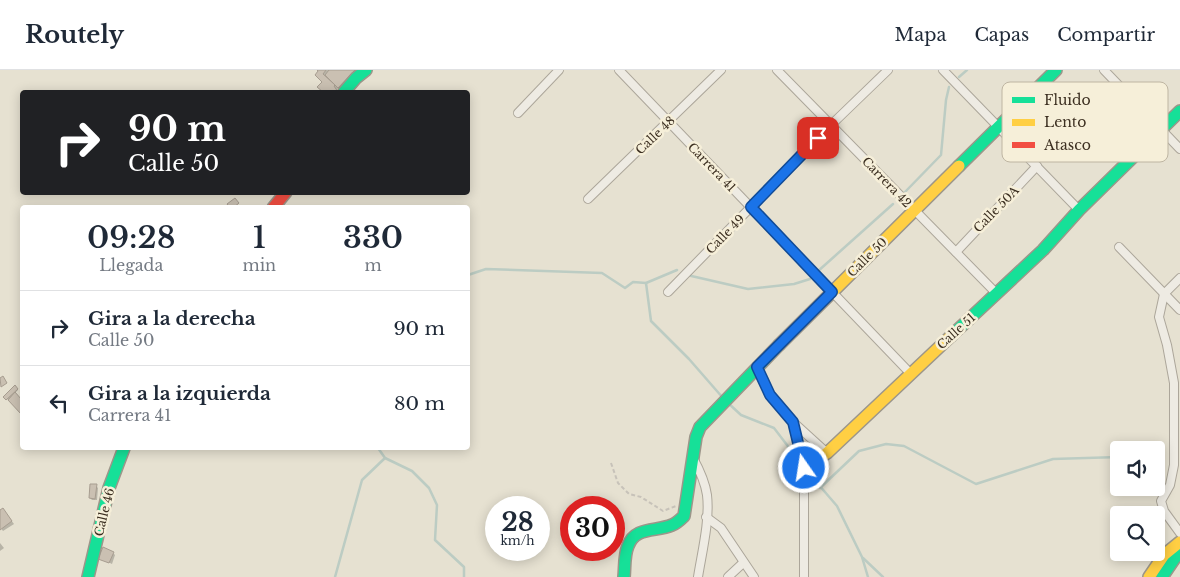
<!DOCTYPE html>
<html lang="es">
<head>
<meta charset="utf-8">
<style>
	:root { --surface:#fff; --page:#f6f6f7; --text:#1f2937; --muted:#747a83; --line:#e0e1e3 }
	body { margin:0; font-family:"Libre Baskerville",serif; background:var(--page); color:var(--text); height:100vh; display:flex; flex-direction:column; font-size:19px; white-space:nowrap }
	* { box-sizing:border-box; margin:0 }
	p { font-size:16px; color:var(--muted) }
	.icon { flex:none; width:28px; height:28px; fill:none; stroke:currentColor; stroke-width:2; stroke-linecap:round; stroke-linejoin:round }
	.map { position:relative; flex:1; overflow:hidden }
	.panel { position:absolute; left:20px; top:135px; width:450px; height:245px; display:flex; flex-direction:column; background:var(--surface); border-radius:5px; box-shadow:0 2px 12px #0003 }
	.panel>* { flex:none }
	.top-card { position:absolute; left:20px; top:20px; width:450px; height:105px; border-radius:5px; box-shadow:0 2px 12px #0003; background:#202124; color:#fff; overflow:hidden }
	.fabs { position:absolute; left:1110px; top:371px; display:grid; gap:10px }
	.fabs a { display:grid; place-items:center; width:55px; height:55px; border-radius:5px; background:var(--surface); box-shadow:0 2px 12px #0003; font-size:25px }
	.speed { position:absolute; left:485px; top:426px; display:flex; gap:10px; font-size:25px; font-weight:700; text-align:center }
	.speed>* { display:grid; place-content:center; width:65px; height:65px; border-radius:50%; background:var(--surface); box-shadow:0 2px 12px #0003; line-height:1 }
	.speed small { font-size:12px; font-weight:400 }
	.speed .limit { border:8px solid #d22; background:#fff; color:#111 }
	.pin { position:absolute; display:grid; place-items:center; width:42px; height:42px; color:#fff; margin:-21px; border-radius:10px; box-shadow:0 2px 8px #0006 }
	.me { position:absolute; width:55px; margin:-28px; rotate:347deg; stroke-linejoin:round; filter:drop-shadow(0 0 4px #0008) }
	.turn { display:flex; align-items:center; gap:18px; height:105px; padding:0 25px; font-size:22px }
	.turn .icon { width:65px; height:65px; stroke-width:2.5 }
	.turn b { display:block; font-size:35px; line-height:42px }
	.eta { display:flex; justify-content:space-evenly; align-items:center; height:85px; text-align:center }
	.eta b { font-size:30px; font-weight:600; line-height:35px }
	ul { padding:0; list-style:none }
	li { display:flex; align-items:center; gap:15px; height:75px; padding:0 25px; border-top:1px solid var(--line) }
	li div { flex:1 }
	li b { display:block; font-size:19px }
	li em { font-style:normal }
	header { display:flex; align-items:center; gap:30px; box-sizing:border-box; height:70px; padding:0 25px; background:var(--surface); border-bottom:1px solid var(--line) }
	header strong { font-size:24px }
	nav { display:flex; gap:28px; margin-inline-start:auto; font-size:18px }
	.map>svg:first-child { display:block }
	.shadow { fill:#0003 }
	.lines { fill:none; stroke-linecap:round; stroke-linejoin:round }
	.stream { stroke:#bcccc3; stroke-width:2.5 }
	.building { fill:#cac0b2; stroke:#a79d90 }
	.street-casing { stroke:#aca69a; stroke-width:10 }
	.fast-casing { stroke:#9c968a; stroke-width:14 }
	.slow-casing { stroke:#9c968a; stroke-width:14 }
	.jam-casing { stroke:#9c968a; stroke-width:14 }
	.path { stroke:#c7c2b9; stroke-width:2; stroke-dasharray:4 2.5; stroke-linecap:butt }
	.street { stroke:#eeebe3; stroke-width:8 }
	.fast { stroke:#16e098; stroke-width:11 }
	.slow { stroke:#ffcf43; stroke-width:11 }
	.jam { stroke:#f24e42; stroke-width:11 }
	.route-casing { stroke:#114b97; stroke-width:12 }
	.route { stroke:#1a73e8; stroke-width:9 }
	.labels { text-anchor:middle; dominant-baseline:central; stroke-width:5; stroke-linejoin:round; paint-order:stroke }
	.street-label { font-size:12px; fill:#3c2f21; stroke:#f6efd9 }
	.key { fill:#f6efd9; stroke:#beb5a2; stroke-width:1 }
	.key-label { font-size:14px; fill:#3c2f21 }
</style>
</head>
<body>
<header>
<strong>Routely</strong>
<nav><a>Mapa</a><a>Capas</a><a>Compartir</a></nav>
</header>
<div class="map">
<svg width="1180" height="507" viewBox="0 0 1180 507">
	<rect width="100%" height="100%" fill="#e6e1d1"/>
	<!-- shadow -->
	<g class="shadow">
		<path d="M319 0H362L342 20 339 17 336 21 338 22H324L318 17 323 12Z"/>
		<path d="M15 317 18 320 15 323 22 332V343L5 327Z"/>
		<path d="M96 416 98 418 97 430H92L90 428Z"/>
		<path d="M0 442H5L14 454 3 461 0 457Z"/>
		<path d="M0 473 4 478 0 481Z"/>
		<path d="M113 483 115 485 112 494 100 488Z"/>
	</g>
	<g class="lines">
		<!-- stream -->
		<g class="stream">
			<path d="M959 7 967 0"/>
			<path d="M904 123 941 85 946 30 949 17"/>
			<path d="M817 202 893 134"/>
			<path d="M468 205 486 199 602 203 625 218 633 212 646 213 677 200"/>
			<path d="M687 205 748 219 794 214 810 209"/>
			<path d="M646 213 651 251 689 289 723 328"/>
			<path d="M727 332 741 345 774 358 800 392"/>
			<path d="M378 378 385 388 412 401 429 418 437 435 435 470 464 497V507"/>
			<path d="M806 400 837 436 862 487 868 507"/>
			<path d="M820 418 859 381 886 374 904 376 976 414 1053 389 1119 387"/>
			<path d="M863 488 883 507"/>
			<path d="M335 507 362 410 385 388"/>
		</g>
	</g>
	<!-- building -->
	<g class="building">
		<path d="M317 0H326L323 4 335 15 334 16 338 22H323L317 17 322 12 315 5 318 1Z"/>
		<path d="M329 0H355L338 18 325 5Z"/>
		<path d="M235 128 239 133 233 138H230L227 134Z"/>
		<path d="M3 306 7 313 1 317 0 308Z"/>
		<path d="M15 315 18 319 6 330 3 327Z"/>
		<path d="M15 322 22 330 21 344 8 330Z"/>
		<path d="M90 414H97L95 429 89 428Z"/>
		<path d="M3 438 12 451 0 460V440Z"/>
		<path d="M103 477 114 482 109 493 98 489Z"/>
	</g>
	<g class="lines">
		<defs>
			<g id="street">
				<path d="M619 0 910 303"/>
				<path d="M777 0 997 224"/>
				<path d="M943 0 1079 140"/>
				<path d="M1104 0 1180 79"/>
				<path d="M518 43 559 0"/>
				<path d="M588 129 721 0"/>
				<path d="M1119 177 1180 240"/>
				<path d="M956 182 1037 96"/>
				<path d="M1180 208 1164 224 1159 247 1167 275 1174 313V395L1170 415 1161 431 1164 441 1180 463"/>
				<path d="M668 222 831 55 888 0"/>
				<path d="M757 297 770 325 793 352 827 383"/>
				<path d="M793 352 804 398V507"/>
				<path d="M693 388C699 399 705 411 707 425 710 450 702 482 698 507"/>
				<path d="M706 447 721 458 754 507"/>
				<path d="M728 507 743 493"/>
			</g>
			<g id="fast">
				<path d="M344 22 356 8 366 0"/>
				<path d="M959 96 1056 0"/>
				<path d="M951 266 1043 180 1079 140 1180 41"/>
				<path d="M88 507 109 418 124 378"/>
				<path d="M624 507C625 497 624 485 628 476 635 456 656 462 672 455 677 453 680 450 684 446L696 367 700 357 779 275"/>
				<path d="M1162 507 1175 488 1180 484"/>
			</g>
			<g id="slow">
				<path d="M779 275 959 96"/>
				<path d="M804 398 827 383 951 266"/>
				<path d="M1149 507 1164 485 1180 472"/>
			</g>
			<path id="jam" d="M273 138 286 122"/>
		</defs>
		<!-- street casing -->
		<use href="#street" class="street-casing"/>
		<!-- fast casing -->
		<use href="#fast" class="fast-casing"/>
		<!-- slow casing -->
		<use href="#slow" class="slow-casing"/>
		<!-- jam casing -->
		<use href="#jam" class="jam-casing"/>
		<!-- path -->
		<path class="path" d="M611 393 618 413 629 424 641 427 663 441 676 436"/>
		<!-- street -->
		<use href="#street" class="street"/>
		<!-- fast -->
		<use href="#fast" class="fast"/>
		<!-- slow -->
		<use href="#slow" class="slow"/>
		<!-- jam -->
		<use href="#jam" class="jam"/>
	</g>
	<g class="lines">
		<defs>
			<path id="route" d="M804 398 793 352 770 325 757 297 832 222 751 137 818 68"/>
		</defs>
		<!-- route casing -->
		<use href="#route" class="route-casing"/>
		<!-- route -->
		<use href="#route" class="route"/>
	</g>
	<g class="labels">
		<!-- street labels -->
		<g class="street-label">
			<text transform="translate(655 65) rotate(-44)">Calle 48</text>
			<text transform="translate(712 97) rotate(46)">Carrera 41</text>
			<text transform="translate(887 112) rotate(46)">Carrera 42</text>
			<text transform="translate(996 139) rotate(-46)">Calle 50A</text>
			<text transform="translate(725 164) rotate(-46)">Calle 49</text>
			<text transform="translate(867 187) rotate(-45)">Calle 50</text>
			<text transform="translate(956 261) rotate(-42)">Calle 51</text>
			<text transform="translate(104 442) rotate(-76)">Calle 46</text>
		</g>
	</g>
	<!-- legend -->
	<rect x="1002" y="12" width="166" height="80" rx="8" class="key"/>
	<rect x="1012" y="27" width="23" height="6" fill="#16e098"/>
	<rect x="1012" y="49" width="23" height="7" fill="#ffcf43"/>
	<rect x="1012" y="72" width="23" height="6" fill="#f24e42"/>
	<g class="key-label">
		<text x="1044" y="35">Fluido</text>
		<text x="1044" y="57">Lento</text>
		<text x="1044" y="80">Atasco</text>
	</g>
</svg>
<div class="fabs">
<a><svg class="icon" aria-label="sound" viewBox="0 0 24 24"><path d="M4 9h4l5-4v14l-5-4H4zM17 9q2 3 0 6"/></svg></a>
<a><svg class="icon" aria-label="search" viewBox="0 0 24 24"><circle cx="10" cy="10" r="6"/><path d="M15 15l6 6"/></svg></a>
</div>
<div class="speed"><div>28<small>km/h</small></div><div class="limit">30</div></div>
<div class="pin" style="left:818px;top:68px;background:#d93025"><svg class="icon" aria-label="arrive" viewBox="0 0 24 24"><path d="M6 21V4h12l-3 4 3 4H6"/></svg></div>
<svg class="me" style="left:804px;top:398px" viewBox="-20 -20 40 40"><circle r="17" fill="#1a73e8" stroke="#fff" stroke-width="3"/><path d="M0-11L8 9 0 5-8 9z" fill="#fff"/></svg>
<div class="top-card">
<div class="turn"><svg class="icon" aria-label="right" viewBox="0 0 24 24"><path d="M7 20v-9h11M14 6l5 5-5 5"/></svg><div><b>90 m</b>Calle 50</div></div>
</div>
<section class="panel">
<div class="eta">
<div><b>09:28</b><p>Llegada</p></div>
<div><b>1</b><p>min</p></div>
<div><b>330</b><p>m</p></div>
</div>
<ul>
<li><svg class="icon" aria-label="right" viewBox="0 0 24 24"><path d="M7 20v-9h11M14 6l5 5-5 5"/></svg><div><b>Gira a la derecha</b><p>Calle 50</p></div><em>90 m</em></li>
<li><svg class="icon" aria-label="left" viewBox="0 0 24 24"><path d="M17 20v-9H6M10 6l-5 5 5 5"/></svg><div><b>Gira a la izquierda</b><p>Carrera 41</p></div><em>80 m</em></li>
</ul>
</section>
</div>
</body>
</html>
